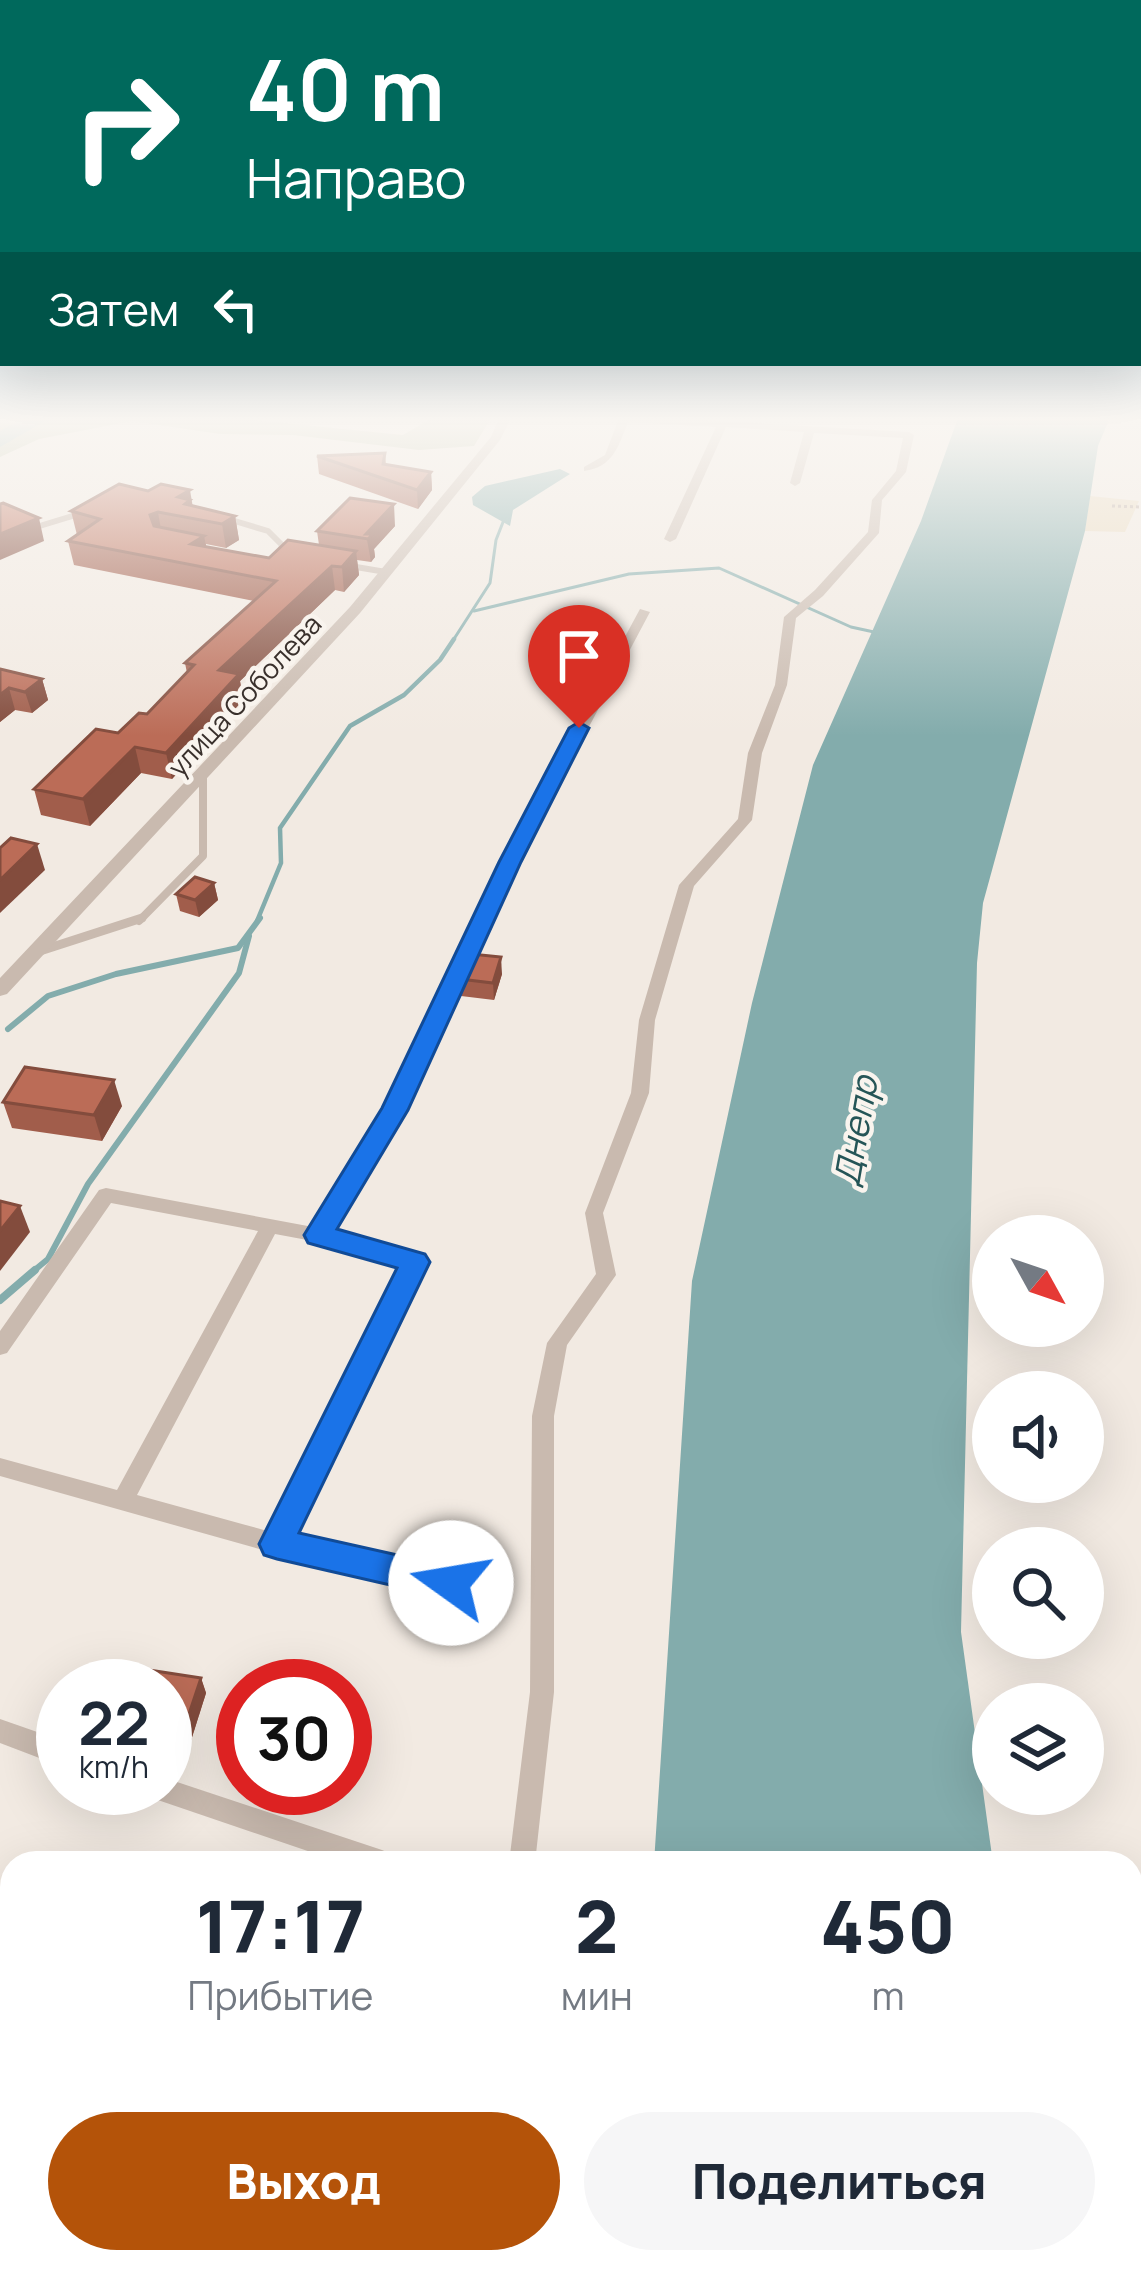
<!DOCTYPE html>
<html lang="ru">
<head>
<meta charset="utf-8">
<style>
	:root { --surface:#fff; --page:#f6f6f7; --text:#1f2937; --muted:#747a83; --accent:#b45309 }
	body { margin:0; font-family:Manrope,sans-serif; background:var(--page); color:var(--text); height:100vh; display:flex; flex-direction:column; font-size:45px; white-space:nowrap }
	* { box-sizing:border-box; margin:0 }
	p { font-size:39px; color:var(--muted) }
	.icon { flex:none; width:66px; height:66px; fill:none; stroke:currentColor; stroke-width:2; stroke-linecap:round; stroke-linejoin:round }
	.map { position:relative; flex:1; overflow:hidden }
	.drawer { position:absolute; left:0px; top:1851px; width:1143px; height:423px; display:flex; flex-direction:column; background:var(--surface); border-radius:36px 36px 0 0; box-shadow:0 12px 48px #0002 }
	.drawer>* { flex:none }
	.guide { position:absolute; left:0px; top:0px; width:1143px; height:366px; box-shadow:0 12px 48px #0002; background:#00695c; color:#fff; overflow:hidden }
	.needle { width:78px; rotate:130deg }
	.fabs { position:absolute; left:972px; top:1215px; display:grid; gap:24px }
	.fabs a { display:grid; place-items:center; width:132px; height:132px; border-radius:50%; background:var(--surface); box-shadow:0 12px 48px #0002; font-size:60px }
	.speed { position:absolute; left:36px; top:1659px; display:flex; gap:24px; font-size:60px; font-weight:700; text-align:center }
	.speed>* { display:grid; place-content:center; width:156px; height:156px; border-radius:50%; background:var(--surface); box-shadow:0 12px 48px #0002; line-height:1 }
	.speed small { font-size:30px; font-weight:400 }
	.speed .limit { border:18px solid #d22; background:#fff; color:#111 }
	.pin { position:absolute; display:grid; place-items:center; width:102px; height:102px; color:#fff; margin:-123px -51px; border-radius:50% 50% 50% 0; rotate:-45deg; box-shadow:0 0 12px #0007 }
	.pin .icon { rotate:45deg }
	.me { position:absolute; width:132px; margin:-66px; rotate:283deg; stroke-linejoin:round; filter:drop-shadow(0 0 9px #0008) }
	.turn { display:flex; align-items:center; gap:42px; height:252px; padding:0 48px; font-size:54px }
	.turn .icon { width:156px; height:156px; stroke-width:2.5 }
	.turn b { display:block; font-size:84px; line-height:102px }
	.then { display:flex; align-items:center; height:114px; padding:0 48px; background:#0003; gap:24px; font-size:45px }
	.eta { display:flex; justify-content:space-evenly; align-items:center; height:204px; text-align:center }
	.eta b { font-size:72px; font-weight:800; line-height:84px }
	.button { display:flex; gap:24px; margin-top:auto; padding:24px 48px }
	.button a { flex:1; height:138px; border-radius:72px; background:var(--accent); color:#fff; font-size:48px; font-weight:800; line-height:138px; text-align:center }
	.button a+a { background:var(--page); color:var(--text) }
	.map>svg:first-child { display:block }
	.green { fill:#b7c0a3 }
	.sand { fill:#e9d9bd }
	.water { fill:#83acac }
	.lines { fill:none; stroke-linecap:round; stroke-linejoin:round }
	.stream-far3 { stroke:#83acac; stroke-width:3 }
	.stream-far2 { stroke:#83acac; stroke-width:4.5 }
	.stream-far1 { stroke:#83acac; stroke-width:6 }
	.stream { stroke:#83acac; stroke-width:8 }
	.river { fill:#83acac; fill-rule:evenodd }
	.path { stroke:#b5a499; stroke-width:3; stroke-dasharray:3 3; stroke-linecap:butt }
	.service-far2 { stroke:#c9baaf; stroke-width:6 }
	.service-far1 { stroke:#c9baaf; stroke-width:8 }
	.service { stroke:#c9baaf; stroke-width:9 }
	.minor { fill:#c9baaf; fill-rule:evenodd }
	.tertiary { fill:#c9baaf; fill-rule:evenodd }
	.wall { fill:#a15d4b }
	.shaded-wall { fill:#834c3d }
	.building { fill:#bb6c57; stroke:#834c3d; stroke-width:3 }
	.route { fill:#1a73e8; stroke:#114b97; stroke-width:3 }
	.labels { text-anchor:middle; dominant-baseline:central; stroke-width:9; stroke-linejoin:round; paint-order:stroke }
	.far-street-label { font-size:27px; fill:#39302c; stroke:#f9f4ee }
	.water-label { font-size:36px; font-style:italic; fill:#255557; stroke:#f9f4ee }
</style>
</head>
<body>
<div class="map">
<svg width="1141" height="2273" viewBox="0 0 1141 2273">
	<rect width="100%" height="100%" fill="#f2eae2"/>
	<!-- green -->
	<path class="green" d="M0 418H235L403 435 432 418H491L474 446 419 450 293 435 220 434 132 421 39 439 0 457Z"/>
	<!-- sand -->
	<path class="sand" d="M1090 496 1139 501 1125 532 1085 531Z"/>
	<!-- water -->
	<g class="water">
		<path d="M958 418H1108V422L1098 446 1085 531 983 903 977 963 961 1632 993 1863H654L692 1281 752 1003 813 765 921 521Z"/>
		<path d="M560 469 570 474 513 510 510 526 473 505 472 497 485 486Z"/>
		<path d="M670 2262H1090L1095 2273H671Z"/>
	</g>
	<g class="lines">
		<!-- stream-far3 -->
		<g class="stream-far3">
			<path d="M474 611 629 574 719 568 851 627 874 632"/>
			<path d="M452 642 490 583 496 540 505 517"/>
		</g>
		<!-- stream-far2 -->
		<path class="stream-far2" d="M257 921 281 863 280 828 350 726 404 695 440 660 454 639"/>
		<!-- stream-far1 -->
		<g class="stream-far1">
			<path d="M8 1029 48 996 116 974 238 948 260 918"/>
			<path d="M31 1273 48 1259 88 1184 239 973 249 936"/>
		</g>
		<!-- stream -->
		<path class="stream" d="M0 1300 35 1270"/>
		<!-- river -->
		<path class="river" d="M24 418H50L0 447V431Z"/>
		<!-- path -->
		<path class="path" d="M1112 506 1141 507"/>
		<!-- service-far2 -->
		<g class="service-far2">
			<path d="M228 519 268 531 282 545 280 555"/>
			<path d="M33 528 79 514"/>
			<path d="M350 566 386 572"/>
		</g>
		<!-- service-far1 -->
		<path class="service-far1" d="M139 921 203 856V774"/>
		<!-- service -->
		<path class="service" d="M40 951 142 918"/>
		<!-- minor -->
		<g class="minor">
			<path d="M608 418H668L909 432 914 435 906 472 882 500 879 533 823 596 796 618 787 685 762 753 752 820 694 886 655 1020 649 1093 603 1213 616 1275 567 1345 554 1416V1692L535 1863H509L530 1692 532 1416 547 1343 596 1274 585 1213 631 1093 639 1020 679 885 738 819 748 753 775 685 784 617 815 590 868 532 872 500 896 471 903 438 814 433 800 483 795 486 790 483 804 432 726 427 676 539 670 542 664 539 716 427 628 422C618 447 613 467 584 471V467L605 455 618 421Z"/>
			<path d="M640 609 650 612 517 862 404 1110 330 1231 422 1257 425 1262 292 1537 451 1572 459 1575 463 1583 459 1591 451 1594 277 1554 0 1476V1458L117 1490 258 1231 111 1203 7 1353 0 1355V1331L99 1190 106 1188 313 1227 387 1109 503 862ZM275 1234 318 1242 403 1266 271 1532 137 1495Z"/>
			<path d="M0 1719 63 1741V1767L0 1743Z"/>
			<path d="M165 1778 382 1850 391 1854 395 1863H343L149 1797 145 1788H165Z"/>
			<path d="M0 2141 12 2147V2184L0 2178Z"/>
			<path d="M85 2262H122L126 2273H89Z"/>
			<rect x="518" y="2262" width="30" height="11"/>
		</g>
		<!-- tertiary -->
		<path class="tertiary" d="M499 418H511L500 440 360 613 7 994 0 996V978L350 607 491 437Z"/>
	</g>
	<!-- wall -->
	<g class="wall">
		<path d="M385 453 386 464 431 472 432 490 418 509 319 474 317 456Z"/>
		<path d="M193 506 235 516 239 540 226 548 206 544V547L269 558 319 545 317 531 395 526 374 549 375 557 371 562 357 560 359 575 344 592 335 590 240 681 243 700 172 779 141 773 90 826 41 815 34 789 147 714 187 673 185 663 254 601 74 565 68 541 77 535 71 511Z"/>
		<path d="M0 669 42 679 48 700 32 713 15 710 0 722Z"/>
		<path d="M214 883 218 900 199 917 180 911 176 894Z"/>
		<path d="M502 974 494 1000 461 996 460 979Z"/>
		<path d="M3 1102 122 1106 102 1141 12 1128Z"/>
		<path d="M201 1678 206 1693 187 1753 165 1749V1686Z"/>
	</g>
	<!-- shaded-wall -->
	<g class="shaded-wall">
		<path d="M431 472 432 490 418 509 417 490Z"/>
		<path d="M190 490 194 514 178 497Z"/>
		<path d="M394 504 395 526 374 549 375 557 371 562 366 534Z"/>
		<path d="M158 512 162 536 155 539 150 515Z"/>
		<path d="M235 516 239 540 226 548 222 524Z"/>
		<path d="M39 518 44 541 0 560V534Z"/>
		<path d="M204 536 209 560 191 544Z"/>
		<path d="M356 551 359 575 344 592 342 567Z"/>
		<path d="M332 566 335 590 240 681 243 700 172 779 166 753 219 670Z"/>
		<path d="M42 679 48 700 32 713 25 692Z"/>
		<path d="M9 688 15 710 0 722V695Z"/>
		<path d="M135 747 141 773 90 826 83 799Z"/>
		<path d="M37 844 45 870 0 913V880Z"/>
		<path d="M214 883 218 900 199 917 195 900Z"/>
		<path d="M501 957 502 974 494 1000 493 983Z"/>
		<path d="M114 1080 122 1106 102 1141 94 1115Z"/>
		<path d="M20 1206 30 1232 0 1271V1231Z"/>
		<path d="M201 1678 206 1693 187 1753 181 1738Z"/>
	</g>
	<!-- building -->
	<g class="building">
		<path d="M385 453 383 464 431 472 417 490 317 456Z"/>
		<path d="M119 484 148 491 161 484 190 490 178 497 190 500 185 504 235 516 222 524 158 512 150 515 154 526 204 536 191 544 269 558 288 540 356 551 342 567 332 566 219 670 239 674 166 753 135 747 83 799 34 789 96 729 118 733 139 713 147 714 194 665 185 663 276 581 68 541 100 519 71 511Z"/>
		<path d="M350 498 394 504 366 534H373L368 539 317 531Z"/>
		<path d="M3 503 39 518 0 534V504Z"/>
		<path d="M0 669 42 679 25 692 9 688 0 695Z"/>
		<path d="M11 838 37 844 0 880V848Z"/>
		<path d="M195 877 214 883 195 900 176 894Z"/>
		<path d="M471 954 501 957 493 983 460 979Z"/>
		<path d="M25 1067 114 1080 94 1115 3 1102Z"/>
		<path d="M0 1201 20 1206 0 1231Z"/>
		<path d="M149 1670 201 1678 181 1738 165 1736V1686H144Z"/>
	</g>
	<!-- sky -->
	<linearGradient id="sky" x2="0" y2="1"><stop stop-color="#7fb1d0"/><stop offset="0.57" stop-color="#f9f6f2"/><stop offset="1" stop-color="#f9f6f2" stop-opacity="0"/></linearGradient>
	<rect width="1141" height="736" fill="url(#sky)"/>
	<!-- route -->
	<path class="route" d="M579 722 589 728 521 862 408 1110 337 1229 425 1254 430 1262 299 1533 451 1567 463 1571 468 1583 463 1594 451 1599 277 1559 264 1555 259 1544 397 1268 308 1243 304 1235 382 1108 499 862 569 728Z"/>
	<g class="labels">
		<!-- far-street labels -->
		<g class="far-street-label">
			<text transform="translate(244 695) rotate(-47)">улица Соболева</text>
		</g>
		<!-- water labels -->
		<g class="water-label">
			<text transform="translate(855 1131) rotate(-80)">Днепр</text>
		</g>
	</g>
</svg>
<div class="fabs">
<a><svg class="needle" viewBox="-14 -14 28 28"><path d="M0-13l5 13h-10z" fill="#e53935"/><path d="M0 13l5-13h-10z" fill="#747a83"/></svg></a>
<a><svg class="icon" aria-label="sound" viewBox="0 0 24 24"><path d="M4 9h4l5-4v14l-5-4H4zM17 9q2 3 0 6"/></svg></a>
<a><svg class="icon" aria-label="search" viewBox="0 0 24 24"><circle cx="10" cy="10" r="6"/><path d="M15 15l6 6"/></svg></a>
<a><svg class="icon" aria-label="layers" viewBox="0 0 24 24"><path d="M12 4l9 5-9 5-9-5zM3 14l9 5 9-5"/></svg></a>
</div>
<div class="speed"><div>22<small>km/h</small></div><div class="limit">30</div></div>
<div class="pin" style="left:579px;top:728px;background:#d93025"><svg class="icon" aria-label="arrive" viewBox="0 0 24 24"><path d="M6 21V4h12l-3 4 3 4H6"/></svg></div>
<svg class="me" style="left:451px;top:1583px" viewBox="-20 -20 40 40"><circle r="19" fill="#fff"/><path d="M0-13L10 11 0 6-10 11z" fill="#1a73e8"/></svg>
<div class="guide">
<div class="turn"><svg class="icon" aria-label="right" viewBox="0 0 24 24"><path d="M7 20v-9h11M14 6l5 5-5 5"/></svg><div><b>40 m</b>Направо</div></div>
<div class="then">Затем<svg class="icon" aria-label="left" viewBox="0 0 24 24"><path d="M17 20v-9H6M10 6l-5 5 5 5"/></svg></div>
</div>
<section class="drawer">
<div class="eta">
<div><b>17:17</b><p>Прибытие</p></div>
<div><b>2</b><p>мин</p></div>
<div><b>450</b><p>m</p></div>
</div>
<div class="button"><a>Выход</a><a>Поделиться</a></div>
</section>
</div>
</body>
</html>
